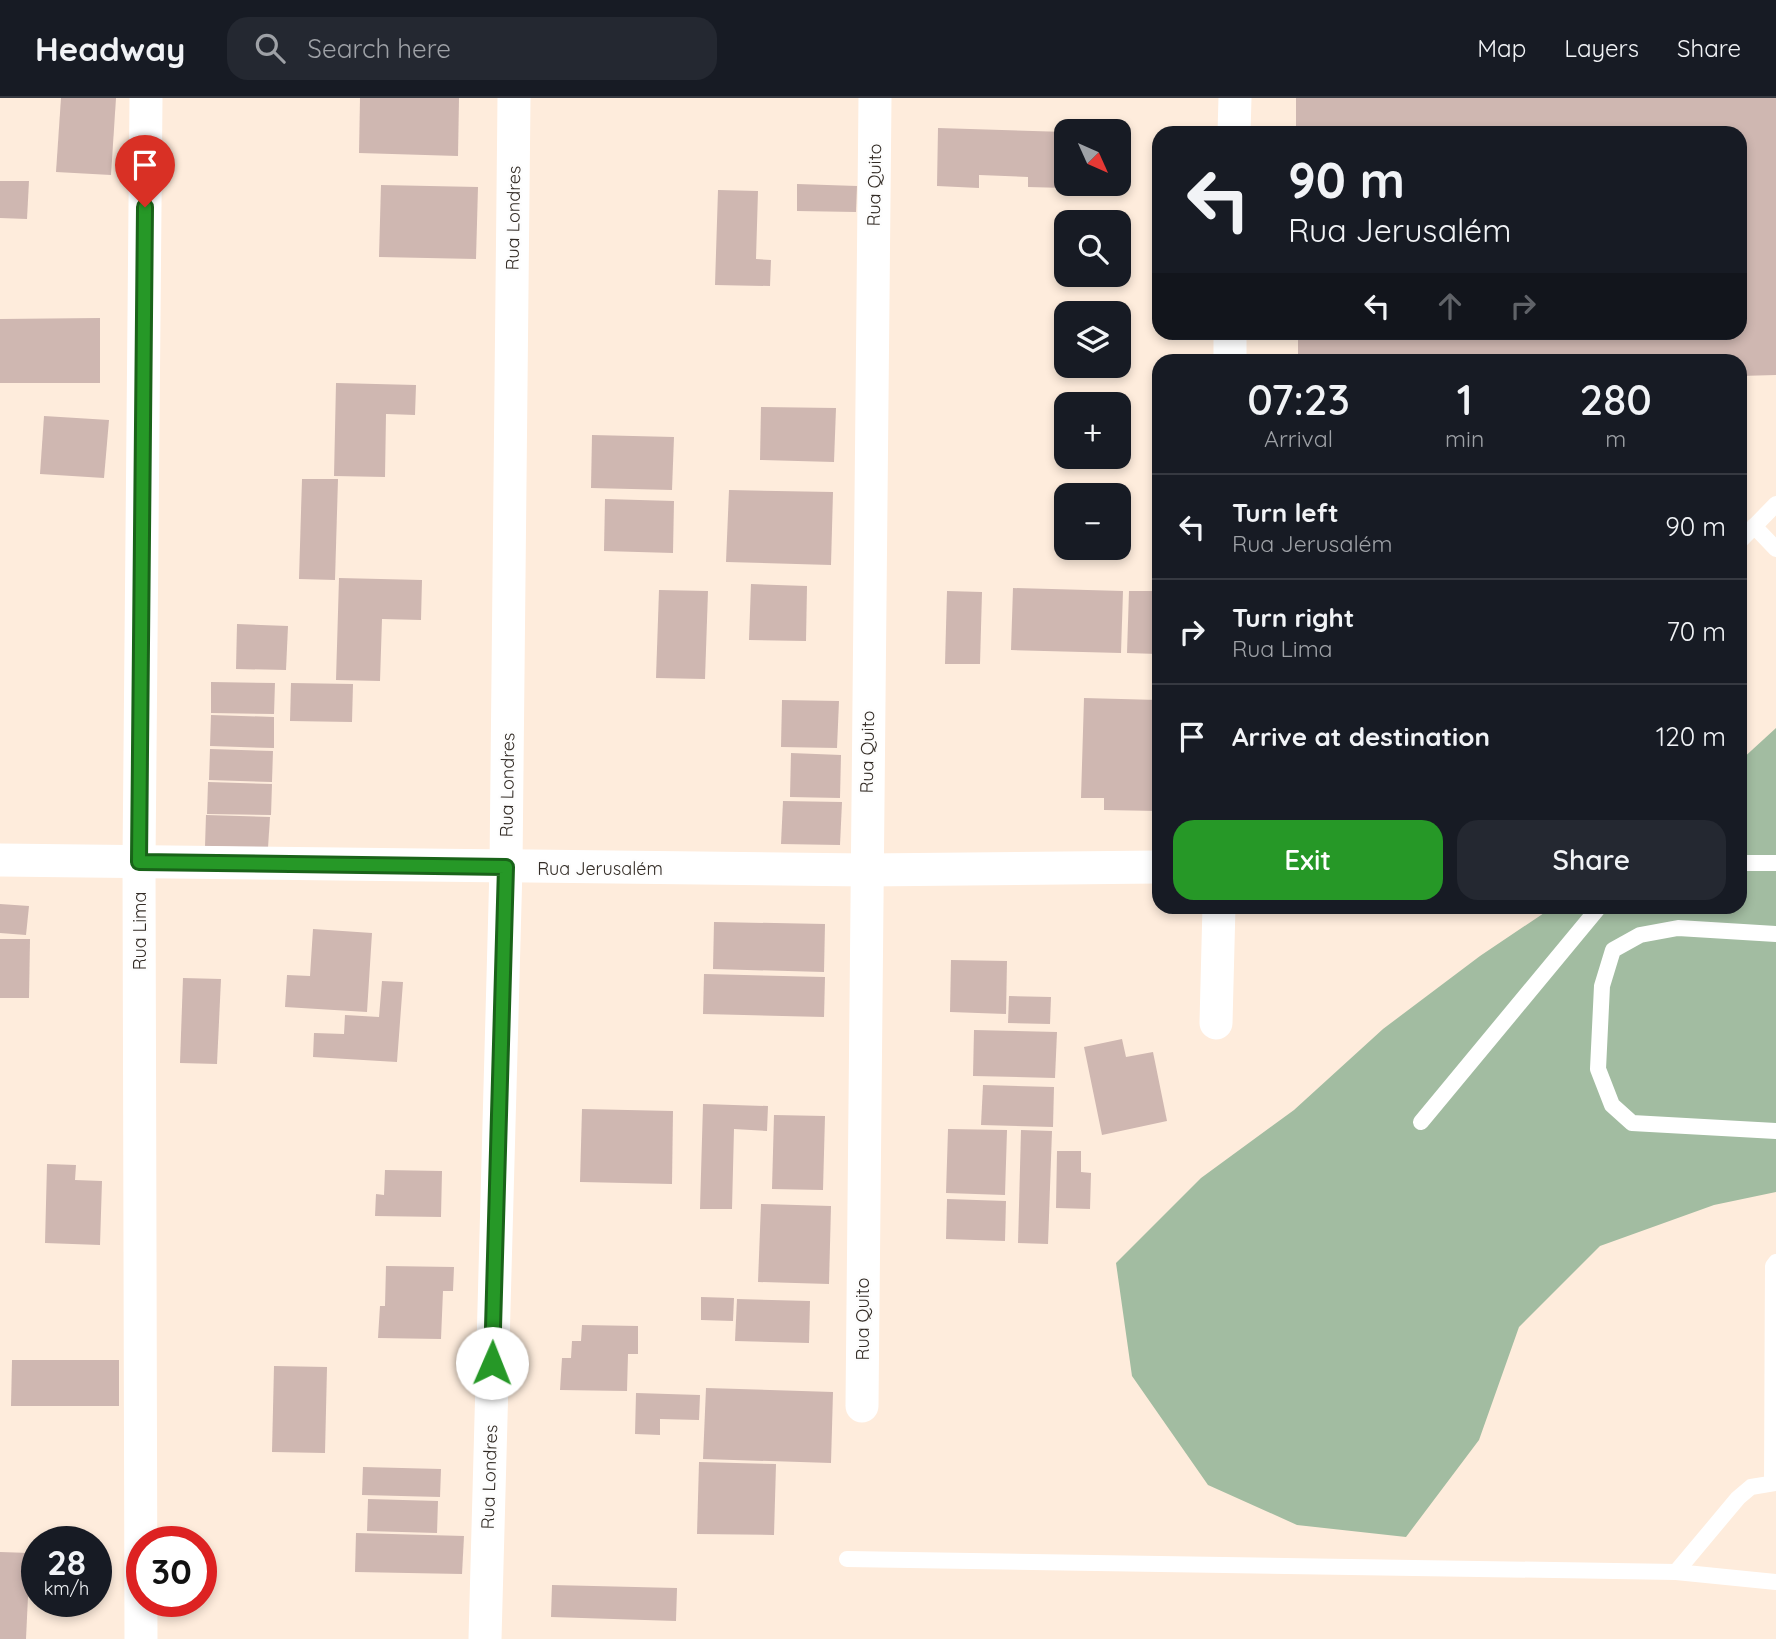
<!DOCTYPE html>
<html lang="en">
<head>
<meta charset="utf-8">
<style>
	:root { --surface:#171b24; --page:#242831; --text:#f1f3f6; --muted:#9ea1a6; --line:#363941; --accent:#269827 }
	body { margin:0; font-family:Quicksand,sans-serif; background:var(--page); color:var(--text); height:100vh; display:flex; flex-direction:column; font-size:26px; white-space:nowrap }
	* { box-sizing:border-box; margin:0 }
	p { font-size:23px; color:var(--muted) }
	.icon { flex:none; width:38px; height:38px; fill:none; stroke:currentColor; stroke-width:2; stroke-linecap:round; stroke-linejoin:round }
	.map { position:relative; flex:1; overflow:hidden }
	.drawer { position:absolute; left:1152px; top:256px; width:595px; height:560px; display:flex; flex-direction:column; background:var(--surface); border-radius:21px; box-shadow:0 4px 10px #0003 }
	.drawer>* { flex:none }
	.top-card { position:absolute; left:1152px; top:28px; width:595px; height:214px; border-radius:21px; box-shadow:0 4px 10px #0003; background:#171b24; color:var(--text); overflow:hidden }
	.needle { width:46px; rotate:135deg }
	.fabs { position:absolute; left:1054px; top:21px; display:grid; gap:14px }
	.fabs a { display:grid; place-items:center; width:77px; height:77px; border-radius:14px; background:var(--surface); box-shadow:0 4px 10px #0003; font-size:35px }
	.speed { position:absolute; left:21px; top:1428px; display:flex; gap:14px; font-size:35px; font-weight:700; text-align:center }
	.speed>* { display:grid; place-content:center; width:91px; height:91px; border-radius:50%; background:var(--surface); box-shadow:0 4px 10px #0003; line-height:1 }
	.speed small { font-size:18px; font-weight:400 }
	.speed .limit { border:10px solid #d22; background:#fff; color:#111 }
	.pin { position:absolute; display:grid; place-items:center; width:60px; height:60px; color:#fff; margin:-72px -30px; border-radius:50% 50% 50% 0; rotate:-45deg; box-shadow:0 0 7px #0007 }
	.pin .icon { rotate:45deg }
	.me { position:absolute; width:77px; margin:-38px; rotate:1deg; stroke-linejoin:round; filter:drop-shadow(0 0 5px #0008) }
	.turn { display:flex; align-items:center; gap:24px; height:147px; padding:0 21px; font-size:32px }
	.turn .icon { width:91px; height:91px; stroke-width:2.5 }
	.turn b { display:block; font-size:49px; line-height:60px }
	.lanes { display:flex; align-items:center; height:66px; padding:0 21px; background:#0003; justify-content:center; gap:35px; direction:ltr }
	.lanes .off { opacity:.35 }
	.eta { display:flex; justify-content:space-evenly; align-items:center; height:119px; text-align:center }
	.eta b { font-size:42px; font-weight:600; line-height:49px }
	.cta { display:flex; gap:14px; margin-top:auto; padding:14px 21px }
	.cta a { flex:1; height:80px; border-radius:21px; background:var(--accent); color:#fff; font-size:28px; font-weight:600; line-height:80px; text-align:center }
	.cta a+a { background:var(--page); color:var(--text) }
	ul { padding:0; list-style:none }
	li { display:flex; align-items:center; gap:21px; height:105px; padding:0 21px; border-top:2px solid var(--line) }
	li div { flex:1 }
	li b { display:block; font-size:26px }
	li em { font-style:normal }
	header { display:flex; align-items:center; gap:42px; box-sizing:border-box; height:98px; padding:0 35px; background:var(--surface); border-bottom:2px solid var(--line) }
	header strong { font-size:33px }
	nav { display:flex; gap:38px; margin-inline-start:auto; font-size:24px }
	.search { width:490px; height:63px; background:var(--page); display:flex; align-items:center; gap:18px; box-sizing:border-box; padding:0 24px; border-radius:21px; color:var(--muted); font-size:26px }
	.map>svg:first-child { display:block }
	.forest { fill:#a2bca1 }
	.building { fill:#cfb7b1 }
	.lines { fill:none; stroke-linecap:round; stroke-linejoin:round }
	.lane { stroke:#fff; stroke-width:16 }
	.street { stroke:#fff; stroke-width:33 }
	.route-casing { stroke:#196319; stroke-width:18 }
	.route { stroke:#269827; stroke-width:12 }
	.labels { text-anchor:middle; dominant-baseline:central; stroke-width:5; stroke-linejoin:round; paint-order:stroke }
	.street-label { font-size:18px; fill:#322b25; stroke:#fdfdfd }
</style>
</head>
<body>
<header>
<strong>Headway</strong>
<div class="search"><svg class="icon" aria-label="search" viewBox="0 0 24 24"><circle cx="10" cy="10" r="6"/><path d="M15 15l6 6"/></svg>Search here</div>
<nav><a>Map</a><a>Layers</a><a>Share</a></nav>
</header>
<div class="map">
<svg width="1776" height="1541" viewBox="0 0 1776 1541">
	<rect width="100%" height="100%" fill="#feecdc"/>
	<!-- forest -->
	<path class="forest" d="M1776 630V1094L1714 1107 1600 1148 1519 1229 1479 1342 1406 1439 1297 1427 1208 1387 1132 1278 1116 1165 1201 1080 1294 1012 1383 931 1480 858 1553 809 1740 808V663Z"/>
	<!-- building -->
	<g class="building">
		<path d="M61 0H116L111 77 56 74Z"/>
		<path d="M360 0H459L458 58 359 55Z"/>
		<path d="M1296 0H1776V277L1740 278V262H1298V234H1740V35H1296Z"/>
		<path d="M938 30 1066 34 1065 90 1028 89V79L979 77V90L937 88Z"/>
		<path d="M0 83H29L27 121 0 120Z"/>
		<path d="M797 86 857 88 856 114 797 113Z"/>
		<path d="M381 87 478 89 476 161 379 159Z"/>
		<path d="M718 92 758 93 756 161 771 162 770 188 715 187Z"/>
		<path d="M100 220V285H0V221Z"/>
		<path d="M336 285 416 287 415 317 386 316 385 379 334 378Z"/>
		<path d="M761 309 836 310 834 364 760 362Z"/>
		<path d="M44 318 109 322 104 380 40 376Z"/>
		<path d="M592 337 674 339 672 392 591 390Z"/>
		<path d="M302 381H338L335 482 299 481Z"/>
		<path d="M729 392 833 394 831 467 726 464Z"/>
		<path d="M605 401 674 403 673 455 604 453Z"/>
		<path d="M339 480 422 482 421 522 382 521 380 583 336 582Z"/>
		<path d="M751 486 807 488 806 543 749 542Z"/>
		<path d="M1013 490 1123 493 1121 555 1011 552Z"/>
		<path d="M659 492 708 493 705 581 656 580Z"/>
		<path d="M947 493 982 494 980 566H945Z"/>
		<path d="M1129 493H1158V556L1127 555Z"/>
		<path d="M237 526 288 528 286 572 236 571Z"/>
		<path d="M211 584 275 585 274 616 211 615Z"/>
		<path d="M291 585 353 586 352 624 290 623Z"/>
		<path d="M1084 600 1158 602V713L1104 712V700H1081Z"/>
		<path d="M782 602 839 603 837 650 781 649Z"/>
		<path d="M211 617 274 619V650L210 648Z"/>
		<path d="M210 651 273 653 272 684 209 682Z"/>
		<path d="M791 655 841 657 840 700 790 699Z"/>
		<path d="M208 684 272 686 271 717 207 716Z"/>
		<path d="M783 703 842 704 840 747 781 746Z"/>
		<path d="M206 717 270 719 268 750 205 748Z"/>
		<path d="M0 806 29 808 26 837 0 835Z"/>
		<path d="M714 824 825 826 824 874 713 871Z"/>
		<path d="M313 831 372 835 367 914 285 909 287 877 310 878Z"/>
		<path d="M0 841H30L29 900H0Z"/>
		<path d="M951 862 1007 863 1006 916 950 914Z"/>
		<path d="M704 876 825 879 824 919 703 916Z"/>
		<path d="M183 880 221 881 217 966 180 965Z"/>
		<path d="M382 883 403 884 397 964 313 959 314 935 344 936 345 917 379 919Z"/>
		<path d="M1009 898 1051 899 1050 926 1008 925Z"/>
		<path d="M974 932 1057 934 1055 980 973 978Z"/>
		<path d="M1122 941 1126 959 1153 954 1167 1023 1102 1037 1084 949Z"/>
		<path d="M983 987 1054 989 1053 1029 981 1027Z"/>
		<path d="M703 1006 768 1008 767 1033 734 1031 732 1111H700Z"/>
		<path d="M582 1011 673 1013 672 1086 580 1084Z"/>
		<path d="M774 1017 825 1018 823 1092 772 1091Z"/>
		<path d="M948 1031 1007 1032 1005 1097 946 1095Z"/>
		<path d="M1021 1032 1052 1033 1048 1146 1018 1145Z"/>
		<path d="M1057 1053H1081V1074L1091 1075 1090 1111 1056 1110Z"/>
		<path d="M47 1066 76 1067 75 1082 102 1083 100 1147 45 1145Z"/>
		<path d="M385 1072 442 1073 441 1119 375 1118 376 1096 384 1097Z"/>
		<path d="M947 1101 1006 1103 1005 1143 946 1141Z"/>
		<path d="M761 1106 831 1108 829 1186 758 1184Z"/>
		<path d="M386 1168 454 1169 453 1193H443L441 1241 378 1240 380 1208H385Z"/>
		<path d="M701 1199 734 1200 733 1223 701 1222Z"/>
		<path d="M737 1201 810 1203 809 1245 735 1243Z"/>
		<path d="M582 1227 638 1228V1256H628L627 1293 560 1292 562 1260H571L572 1243H581Z"/>
		<path d="M12 1262H119V1308H11Z"/>
		<path d="M274 1268 327 1269 325 1355 272 1354Z"/>
		<path d="M706 1290 833 1294 831 1365 703 1361Z"/>
		<path d="M636 1295 700 1297 699 1322 660 1321V1337L635 1336Z"/>
		<path d="M699 1364 776 1366 774 1437 697 1436Z"/>
		<path d="M363 1369 441 1371 440 1399 362 1397Z"/>
		<path d="M368 1401 438 1403 437 1435 367 1433Z"/>
		<path d="M356 1435 464 1438 462 1476 355 1474Z"/>
		<path d="M0 1454 30 1455 26 1541H0Z"/>
		<path d="M552 1487 677 1490 676 1523 551 1519Z"/>
	</g>
	<g class="lines">
		<!-- lane -->
		<g class="lane">
			<path d="M1754 428 1776 451"/>
			<path d="M1740 443 1776 406"/>
			<path d="M1740 765H1776"/>
			<path d="M1776 836 1678 830 1640 837 1613 852 1602 888 1598 971 1612 1007 1632 1025 1776 1033"/>
			<path d="M1421 1024 1600 808"/>
			<path d="M1772 1385 1773 1168 1776 1164"/>
			<path d="M847 1461 1676 1474 1776 1484"/>
			<path d="M1676 1474 1738 1400 1751 1389 1776 1385"/>
		</g>
		<!-- street -->
		<g class="street">
			<path d="M1234 35 1235 0"/>
			<path d="M1230 262V234"/>
			<path d="M0 762 866 772 1158 769"/>
			<path d="M1216 925 1219 808"/>
			<path d="M862 1308 875 0"/>
			<path d="M141 1541 139 764 146 0"/>
			<path d="M485 1541 506 769 514 0"/>
		</g>
	</g>
	<g class="lines">
		<defs>
			<path id="route" d="M145 109 139 764 506 769 492 1265"/>
		</defs>
		<!-- route casing -->
		<use href="#route" class="route-casing"/>
		<!-- route -->
		<use href="#route" class="route"/>
	</g>
	<g class="labels">
		<!-- street labels -->
		<g class="street-label">
			<text transform="translate(874 87) rotate(-89)">Rua Quito</text>
			<text transform="translate(513 120) rotate(-89)">Rua Londres</text>
			<text transform="translate(867 654) rotate(-89)">Rua Quito</text>
			<text transform="translate(507 687) rotate(-89)">Rua Londres</text>
			<text x="600" y="770">Rua Jerusalém</text>
			<text transform="translate(139 833) rotate(-90)">Rua Lima</text>
			<text transform="translate(862 1221) rotate(-90)">Rua Quito</text>
			<text transform="translate(489 1379) rotate(-88)">Rua Londres</text>
		</g>
	</g>
</svg>
<div class="fabs">
<a><svg class="needle" viewBox="-14 -14 28 28"><path d="M0-13l5 13h-10z" fill="#e53935"/><path d="M0 13l5-13h-10z" fill="#9ea1a6"/></svg></a>
<a><svg class="icon" aria-label="search" viewBox="0 0 24 24"><circle cx="10" cy="10" r="6"/><path d="M15 15l6 6"/></svg></a>
<a><svg class="icon" aria-label="layers" viewBox="0 0 24 24"><path d="M12 4l9 5-9 5-9-5zM3 14l9 5 9-5"/></svg></a>
<a>+</a>
<a>−</a>
</div>
<div class="speed"><div>28<small>km/h</small></div><div class="limit">30</div></div>
<div class="pin" style="left:145px;top:109px;background:#d93025"><svg class="icon" aria-label="arrive" viewBox="0 0 24 24"><path d="M6 21V4h12l-3 4 3 4H6"/></svg></div>
<svg class="me" style="left:492px;top:1265px" viewBox="-20 -20 40 40"><circle r="19" fill="#fff"/><path d="M0-13L10 11 0 6-10 11z" fill="#269827"/></svg>
<div class="top-card">
<div class="turn"><svg class="icon" aria-label="left" viewBox="0 0 24 24"><path d="M17 20v-9H6M10 6l-5 5 5 5"/></svg><div><b>90 m</b>Rua Jerusalém</div></div>
<div class="lanes"><svg class="icon" aria-label="left" viewBox="0 0 24 24"><path d="M17 20v-9H6M10 6l-5 5 5 5"/></svg><svg class="icon off" aria-label="ahead" viewBox="0 0 24 24"><path d="M12 20V5M6 11l6-6 6 6"/></svg><svg class="icon off" aria-label="right" viewBox="0 0 24 24"><path d="M7 20v-9h11M14 6l5 5-5 5"/></svg></div>
</div>
<section class="drawer">
<div class="eta">
<div><b>07:23</b><p>Arrival</p></div>
<div><b>1</b><p>min</p></div>
<div><b>280</b><p>m</p></div>
</div>
<ul>
<li><svg class="icon" aria-label="left" viewBox="0 0 24 24"><path d="M17 20v-9H6M10 6l-5 5 5 5"/></svg><div><b>Turn left</b><p>Rua Jerusalém</p></div><em>90 m</em></li>
<li><svg class="icon" aria-label="right" viewBox="0 0 24 24"><path d="M7 20v-9h11M14 6l5 5-5 5"/></svg><div><b>Turn right</b><p>Rua Lima</p></div><em>70 m</em></li>
<li><svg class="icon" aria-label="arrive" viewBox="0 0 24 24"><path d="M6 21V4h12l-3 4 3 4H6"/></svg><div><b>Arrive at destination</b></div><em>120 m</em></li>
</ul>
<div class="cta"><a>Exit</a><a>Share</a></div>
</section>
</div>
</body>
</html>
